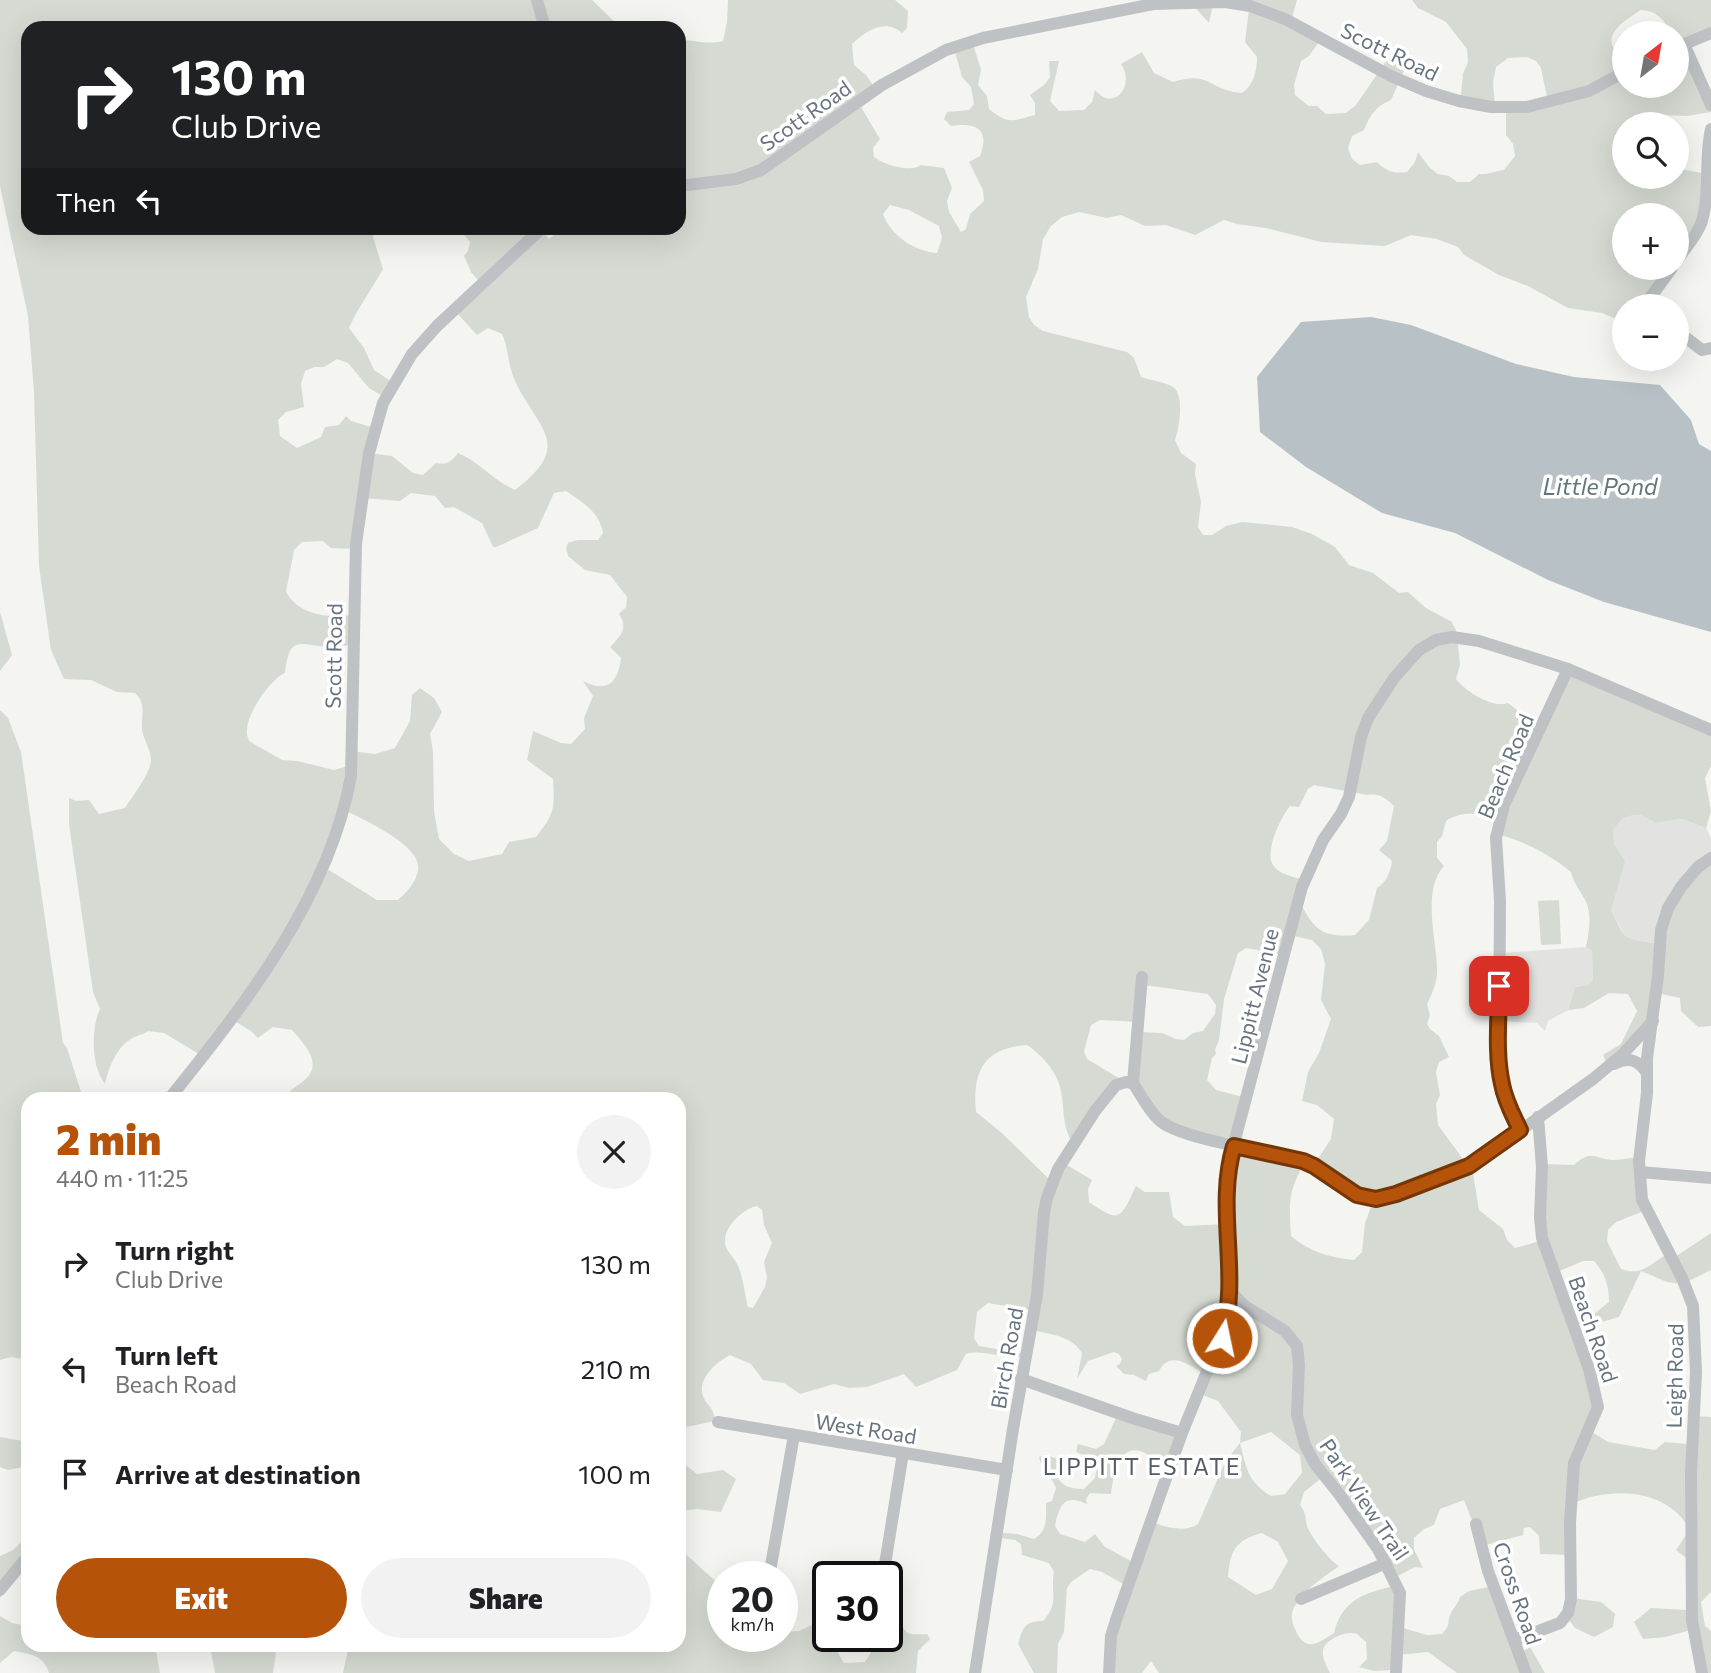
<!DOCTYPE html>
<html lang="en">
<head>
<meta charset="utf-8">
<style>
	:root { --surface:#fff; --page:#f2f2f2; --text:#202124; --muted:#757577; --accent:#b45309 }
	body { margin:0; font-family:Commissioner,sans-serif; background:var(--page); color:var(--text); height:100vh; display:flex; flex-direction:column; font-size:26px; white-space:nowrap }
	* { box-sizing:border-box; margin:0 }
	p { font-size:23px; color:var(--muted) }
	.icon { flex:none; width:38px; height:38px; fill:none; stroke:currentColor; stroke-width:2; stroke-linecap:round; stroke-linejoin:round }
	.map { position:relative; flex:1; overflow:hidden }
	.sheet { position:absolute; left:21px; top:1092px; width:665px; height:560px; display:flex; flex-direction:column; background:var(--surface); border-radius:21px; box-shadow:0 7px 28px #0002 }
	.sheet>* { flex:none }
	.top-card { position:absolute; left:21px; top:21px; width:665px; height:214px; border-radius:21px; box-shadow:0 7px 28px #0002; background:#202124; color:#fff; overflow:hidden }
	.needle { width:46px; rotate:31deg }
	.tools { position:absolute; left:1612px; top:21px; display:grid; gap:14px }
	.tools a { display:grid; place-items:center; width:77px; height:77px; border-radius:50%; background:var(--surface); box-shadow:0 7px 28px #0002; font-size:35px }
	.speed { position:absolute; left:707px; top:1561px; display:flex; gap:14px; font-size:35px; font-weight:700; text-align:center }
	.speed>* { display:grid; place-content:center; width:91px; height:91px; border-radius:50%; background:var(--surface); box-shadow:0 7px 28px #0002; line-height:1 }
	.speed small { font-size:18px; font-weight:400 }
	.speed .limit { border:4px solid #111; border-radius:10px; background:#fff; color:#111 }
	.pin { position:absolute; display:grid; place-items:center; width:60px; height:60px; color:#fff; margin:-30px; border-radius:14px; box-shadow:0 4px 10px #0006 }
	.me { position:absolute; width:77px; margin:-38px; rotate:10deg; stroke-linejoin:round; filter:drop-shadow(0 0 5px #0008) }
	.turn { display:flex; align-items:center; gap:24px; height:147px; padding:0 35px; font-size:32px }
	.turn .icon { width:91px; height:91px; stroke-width:2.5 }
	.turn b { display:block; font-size:49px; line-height:60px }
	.then { display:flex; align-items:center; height:66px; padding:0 35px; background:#0003; gap:14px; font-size:26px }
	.round { display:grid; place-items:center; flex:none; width:74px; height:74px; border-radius:37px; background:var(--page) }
	.overview { display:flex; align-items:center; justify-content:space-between; height:119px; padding:0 35px }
	h1 { font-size:42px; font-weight:800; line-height:52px; color:var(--accent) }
	.action { display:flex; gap:14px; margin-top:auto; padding:14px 35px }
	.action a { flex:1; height:80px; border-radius:42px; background:var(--accent); color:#fff; font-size:28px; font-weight:800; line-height:80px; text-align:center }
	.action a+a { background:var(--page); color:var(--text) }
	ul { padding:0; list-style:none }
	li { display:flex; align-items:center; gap:21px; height:105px; padding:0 35px }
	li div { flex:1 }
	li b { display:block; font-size:26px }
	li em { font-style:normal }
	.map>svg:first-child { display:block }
	.built { fill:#e2e3e1 }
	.green { fill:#d5dbd2; fill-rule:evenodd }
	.water { fill:#b8c2c6 }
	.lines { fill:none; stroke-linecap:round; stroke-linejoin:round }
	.minor { stroke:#bec2c5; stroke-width:12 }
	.route-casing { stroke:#753606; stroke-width:18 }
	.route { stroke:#b45309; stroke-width:12 }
	.labels { text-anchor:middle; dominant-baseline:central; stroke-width:7; stroke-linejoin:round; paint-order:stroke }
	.street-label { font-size:21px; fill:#66747f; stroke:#fff }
	.water-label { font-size:23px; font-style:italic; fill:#62757c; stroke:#fff }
	.neighbourhood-label { font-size:23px; letter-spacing:2px; fill:#535d65; stroke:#fff }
</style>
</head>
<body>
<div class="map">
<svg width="1711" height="1673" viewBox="0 0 1711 1673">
	<rect width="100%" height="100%" fill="#f4f4f1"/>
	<!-- built -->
	<g class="built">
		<path d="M1633 815H1640L1656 823 1682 819 1706 828 1711 838V862L1655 943 1630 940 1624 934 1611 910 1613 830 1622 819Z"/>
		<path d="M1586 947 1592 951 1593 981 1589 985 1575 987 1568 1010 1548 1021 1545 1031 1537 1023 1500 1021 1503 953Z"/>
	</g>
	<!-- green -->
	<g class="green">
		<path d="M0 0H592L621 28H28V228H377L373 237 383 269C372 289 358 307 349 328L364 348 374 370 389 380 396 379 384 397 369 388 348 363 337 359 324 367H314L305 371 301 384 304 407 286 412 278 420 280 436 297 448 321 437 325 427 339 425 346 416 351 421 371 427 367 453 392 456 413 473 423 475 436 463C447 465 451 462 458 453 480 462 492 480 515 490 575 444 538 430 515 381 508 366 509 349 502 334L488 328 477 335 456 312 484 287 471 272 464 256 468 251 470 242 461 231 449 228H541L549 239 564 228H679V40C695 40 707 45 723 41L727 22 728 0H895L908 11 907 28 902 33C885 18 866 31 852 44L854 65 866 75 877 91 861 107 880 139 873 148 874 157C884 165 911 173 921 165L944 168 952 188 947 201 949 212 961 232 966 229 970 214 984 201 983 190 969 162 980 156C990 129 977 122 951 126L944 119 947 112 969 110 974 104 971 87 962 77 955 52 974 47 981 70 978 85 987 96 989 109C1009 125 1012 121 1035 115V103L1030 95 1045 84 1050 77 1049 61H1059L1050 101 1059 111 1084 110 1092 102 1095 90C1113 112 1136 87 1121 64L1142 52 1154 73 1173 82C1212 70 1206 90 1242 93 1254 85 1257 70 1257 57L1245 42 1249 10 1213 4 1209 23 1190 2 1160 0H1297L1291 22 1321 39 1309 56 1301 61 1294 85 1295 95 1309 106H1317L1326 114 1346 113 1356 105 1393 51 1407 64 1391 100C1376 106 1370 115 1364 130L1352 136 1348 148 1352 159 1360 165 1377 162C1386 171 1393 174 1407 172L1415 162 1418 152 1429 167 1438 174 1449 176 1457 182H1470L1479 174C1488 175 1495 171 1504 170L1515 156 1513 144 1506 135V110L1548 102 1541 68 1536 61 1527 57 1508 58 1496 67 1493 82 1495 107 1460 103 1463 74 1468 62 1467 49 1446 22 1418 8 1412 0H1711V34L1684 46 1711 103V112L1687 116 1664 115 1624 124V177H1676L1677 168 1701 173 1705 193 1696 234 1677 260 1676 215H1624V268H1670L1647 306H1624V322L1602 313 1568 308 1528 286 1499 275 1464 255 1458 247 1437 239 1411 235 1385 246 1321 242 1266 228 1237 224 1224 220 1195 235 1166 225 1145 226 1121 215 1107 218 1079 212 1062 217 1051 226 1043 239 1038 269 1026 297 1029 317 1034 325 1043 331 1127 352 1134 358 1141 377C1150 380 1165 382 1173 387 1185 395 1179 429 1175 440L1181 453 1196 464 1195 474 1201 502 1198 527 1203 535H1212L1226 526 1242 522 1292 527 1312 534 1335 547 1349 565 1373 573 1399 593 1408 592 1426 608 1452 622 1461 641 1458 643 1460 665 1456 679C1465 691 1493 709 1508 703L1522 714 1539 719 1567 674 1711 728V766L1705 778 1711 811 1706 828 1682 819 1656 823 1640 815H1633L1622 819 1613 830 1614 844 1625 861 1611 910C1626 939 1621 939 1655 943L1667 909 1711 862V1026L1698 1027 1681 1011 1680 998 1662 994 1633 1044 1606 1062 1603 1055 1621 1044 1637 1011 1628 994 1609 993 1584 1008 1568 1010 1575 987 1589 985 1593 980 1592 951 1586 947C1589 934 1592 914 1586 902 1581 891 1574 885 1571 872 1552 856 1523 840 1499 835V818C1481 814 1463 810 1446 821L1442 836 1437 842V858L1444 866C1422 890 1436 938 1437 967 1438 981 1433 992 1427 1004L1430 1015 1427 1024 1430 1029 1439 1036 1449 1057 1439 1062 1436 1072 1440 1095 1436 1104 1438 1125 1468 1166 1472 1167 1479 1210 1503 1229 1507 1240 1515 1248 1540 1241 1543 1164 1574 1165C1592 1149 1593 1158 1612 1160 1620 1160 1629 1158 1637 1157L1644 1211 1616 1222 1608 1230 1607 1241 1621 1269C1641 1276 1648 1266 1664 1256L1672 1259 1711 1233V1270L1683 1284 1667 1282 1641 1271 1619 1317 1574 1330 1596 1405 1589 1430 1608 1442 1655 1450 1665 1442 1687 1444 1691 1416 1711 1417V1592L1701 1602 1705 1626 1711 1631V1673H1701L1691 1630 1665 1637 1643 1639 1634 1622 1651 1608 1687 1610 1690 1561 1676 1550 1690 1529C1686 1524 1682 1517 1676 1512 1649 1488 1604 1489 1572 1504L1569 1555 1540 1554 1539 1536 1530 1527 1524 1528 1523 1535 1482 1546 1464 1500 1440 1509 1434 1525 1424 1529 1414 1538V1549L1423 1568 1415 1567 1394 1578 1324 1476 1304 1492 1300 1505C1306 1512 1305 1517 1307 1526 1311 1537 1329 1560 1339 1566 1324 1577 1297 1594 1292 1613 1291 1618 1293 1625 1295 1629 1305 1653 1317 1644 1334 1633 1342 1600 1364 1593 1394 1586L1399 1627 1427 1635 1442 1634C1452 1623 1446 1623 1451 1613 1454 1607 1458 1604 1460 1597L1469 1591 1493 1586 1524 1651 1530 1647 1545 1673H1457L1428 1652 1397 1655 1391 1670 1374 1671 1359 1667 1367 1659 1366 1642C1365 1641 1358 1635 1357 1634 1346 1630 1324 1640 1323 1651 1322 1659 1327 1667 1330 1673H1159L1151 1661 1142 1673H1106L1125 1585 1102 1572 1090 1569 1071 1582 1067 1588 1064 1632 1058 1644 1057 1673H1034L1018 1644C1023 1627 1025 1621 1043 1621 1060 1603 1050 1592 1054 1572L1049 1563 1022 1555 1021 1544 1015 1540 992 1537V1532L1017 1534 1034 1539C1048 1531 1046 1518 1046 1503L1052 1501 1056 1488C1052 1477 1041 1469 1039 1457L1045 1454 1060 1460 1056 1476C1063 1487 1071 1489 1084 1489L1095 1478 1097 1466 1092 1458 1076 1452 1078 1444 1096 1449 1104 1444 1117 1416 1178 1436 1168 1465C1159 1462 1151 1456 1143 1452 1118 1442 1113 1478 1111 1494L1090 1493 1086 1499 1087 1504C1064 1493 1059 1506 1055 1526L1060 1534 1085 1542 1095 1534 1105 1547 1133 1562 1151 1522C1166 1527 1184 1533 1198 1524L1225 1462 1240 1443 1241 1432 1218 1401 1198 1393 1205 1374C1188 1365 1171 1350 1159 1371L1149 1374 1146 1381 1134 1375 1124 1374 1116 1366 1120 1364 1122 1359 1119 1354 1114 1352 1088 1361 1077 1379 1082 1353C1071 1334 1046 1334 1027 1329L1029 1310 988 1303 977 1312 974 1338 979 1346 1021 1353 1020 1357C1001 1359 984 1349 966 1354L957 1370 916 1387 904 1374 867 1387 849 1388 834 1384 800 1394 784 1383 763 1380 751 1364 730 1355C717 1362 697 1378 703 1396 707 1407 713 1404 715 1421L686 1427 679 1433V1099H286C289 1090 294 1088 301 1083 326 1065 305 1045 292 1030L273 1027 258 1038 251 1031 231 1019 204 1057 164 1033 148 1031C145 1034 141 1034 137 1036 118 1043 109 1066 105 1084 91 1067 91 1028 100 1009L93 992 69 824V798L76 801 89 800 99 814 125 808C132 797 151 773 151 760 151 750 143 739 142 729 141 714 147 705 135 693L117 692 91 680 64 679 51 650 39 566 34 392 28 316 0 186ZM1641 10C1657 11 1664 19 1671 33H1676V86H1624C1624 45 1587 43 1641 10ZM890 205 909 210 939 226 942 238 937 253C914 251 891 236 883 214ZM566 491C583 503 599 511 603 533L598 540H578L568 543 566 548 568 556 585 570 610 575 627 597 626 607 619 614C629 628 620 637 610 647L621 658C618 684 606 693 583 681L593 696 584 718 585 729 571 744 561 743 533 731 527 760 553 779C555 809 554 814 536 837L509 842 502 854 469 861 454 854 439 839 434 811 433 752 430 734 442 712 434 698 420 688 412 695 410 721 395 748 375 754 351 751 348 766 334 770 297 761 282 760 249 741C248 737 246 734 247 730 247 714 270 679 285 673 290 634 298 645 329 647 336 647 345 646 352 645L353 615C328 618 300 616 286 592L294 550 302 542 323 541 331 548 355 549 363 498 400 501 411 493 435 496 445 508 454 507 482 523 493 547H496L538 528 554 493ZM1314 785 1367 795C1379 793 1386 798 1394 806L1387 841 1379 850 1392 861C1391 871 1386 883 1377 888L1369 920 1355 935C1319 938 1314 928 1298 899L1304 880C1294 877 1278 874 1273 865 1264 852 1281 817 1290 806L1299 807 1308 789ZM344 810C363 819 410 841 417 861 422 876 408 891 398 900H377L321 865ZM1289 935 1312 940 1321 949 1325 964 1321 1000 1331 1019 1319 1053 1308 1072 1302 1101 1317 1105 1334 1119 1331 1139 1317 1160 1316 1166 1372 1204 1365 1223 1362 1252 1354 1260C1331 1258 1308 1251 1291 1236 1289 1200 1288 1194 1305 1161L1234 1145 1247 1098 1216 1090 1207 1080 1212 1058 1216 1054 1215 1050 1219 1040 1224 999 1238 953 1246 948 1281 954ZM1144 985 1208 994 1216 1005 1215 1014 1203 1031 1193 1033 1184 1040 1176 1039 1162 1033 1138 1032 1139 1094 1178 1136 1233 1147 1226 1224 1185 1226 1173 1217 1169 1192H1145L1136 1186C1120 1219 1121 1224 1089 1202L1088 1189 1092 1180 1062 1162 1050 1180 1003 1134 976 1112C972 1071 984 1048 1027 1045 1040 1054 1054 1068 1059 1084 1066 1106 1060 1123 1073 1144L1116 1087 1127 1083 1087 1059 1084 1052 1091 1025 1100 1020 1138 1022ZM757 1206 762 1210 764 1225 772 1243 764 1262 767 1277 765 1287 753 1308 748 1307C744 1292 743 1271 734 1259 730 1253 724 1248 725 1240 725 1226 744 1208 757 1206ZM1583 1261H1594C1605 1273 1609 1286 1609 1302L1595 1313 1571 1318 1555 1273ZM1271 1432 1300 1455 1302 1473 1285 1494 1271 1496C1247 1481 1247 1469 1240 1443ZM1262 1533 1278 1542 1288 1561 1272 1589 1256 1595 1228 1577C1230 1550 1236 1540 1262 1533Z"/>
		<path d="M0 612 12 655 0 671Z"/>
		<path d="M0 710 8 718 21 752 63 1043 67 1048 81 1092 80 1099H28V1360L11 1357 0 1360Z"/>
		<path d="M1559 900 1561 944 1541 945 1538 901Z"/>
		<path d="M0 1437 28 1442V1466L8 1470 0 1467Z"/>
		<path d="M679 1460 697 1474 723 1470 736 1479 721 1512 697 1509 682 1511 679 1515Z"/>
		<path d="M28 1535V1564L0 1598V1556L13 1550Z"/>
		<path d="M679 1548 723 1588V1636L759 1638 782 1636V1632L799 1631 822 1620 828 1624V1636H835L838 1653 844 1663 865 1662 875 1646 876 1636H887V1615H898C905 1635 906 1635 927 1634L930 1639 918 1651 916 1673H343L349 1645H679Z"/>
		<path d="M1572 1598 1601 1602 1615 1614 1613 1627 1594 1637 1575 1628 1566 1616Z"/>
		<path d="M0 1616 12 1623 21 1625C22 1633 28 1636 28 1645H155L160 1673H49C44 1655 30 1654 14 1651L0 1663Z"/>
		<path d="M210 1645H277L273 1673H215Z"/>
	</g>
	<!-- water -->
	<path class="water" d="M1371 317 1411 325 1516 364 1574 377 1660 385 1691 420 1699 444 1711 451V632L1604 602 1548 580 1455 533 1382 513 1306 467 1260 432 1257 377 1301 322Z"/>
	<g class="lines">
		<!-- minor -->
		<g class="minor">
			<path d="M537 0 545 28"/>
			<path d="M1684 44 1711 105"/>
			<path d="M1677 47 1711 33"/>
			<path d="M679 186 736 179 761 170 882 85 946 50 983 38 1153 4 1225 2 1250 6 1285 19 1391 76 1426 91 1459 101 1491 107H1527L1589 91 1624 72"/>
			<path d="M1676 261C1685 249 1695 238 1701 224 1711 194 1704 159 1711 129"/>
			<path d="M1648 306 1647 302 1672 268"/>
			<path d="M1676 330 1702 350 1711 348"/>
			<path d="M1142 977 1133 1083C1141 1095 1148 1109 1158 1119 1177 1139 1272 1152 1303 1161 1323 1170 1339 1188 1359 1196 1384 1206 1413 1185 1436 1177 1453 1170 1469 1165 1486 1155L1593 1079 1623 1054 1653 1021"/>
			<path d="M1614 1064C1629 1056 1638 1060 1647 1073"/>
			<path d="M169 1099C244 1006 330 896 351 776L356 544 369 453 383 403 412 354 437 326 542 228"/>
			<path d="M1520 1130 1507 1102 1499 1065 1500 901 1496 838 1504 805 1568 669"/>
			<path d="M1640 1172 1711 1178"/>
			<path d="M1229 1290 1245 1306 1285 1331 1297 1346 1299 1365 1297 1415 1305 1445 1315 1464 1339 1494 1378 1549 1400 1593 1396 1673"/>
			<path d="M1021 1379 1132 1418 1182 1433"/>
			<path d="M718 1422 1007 1470"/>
			<path d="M1476 1524 1488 1571 1526 1673"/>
			<path d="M769 1577 794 1435"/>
			<path d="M883 1577 903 1453"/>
			<path d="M0 1590 28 1556"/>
			<path d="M1301 1599 1386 1563"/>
			<path d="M1514 1640 1560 1623 1568 1613 1571 1599 1570 1523 1574 1463 1598 1407 1589 1369 1542 1238 1540 1217 1542 1167 1538 1117"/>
			<path d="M874 1643 875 1636"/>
			<path d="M975 1673 1013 1429 1037 1295 1044 1212 1047 1198 1058 1169 1095 1111 1116 1085 1126 1082 1133 1083"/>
			<path d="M1109 1673 1111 1636 1116 1620 1182 1433 1226 1325 1229 1290 1226 1197 1228 1166 1302 887 1323 840 1341 814 1349 797 1361 737 1368 718 1394 678 1419 650 1436 640 1452 637 1479 641 1568 669 1711 730"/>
			<path d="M1702 1673 1692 1620 1691 1473 1696 1372 1693 1306 1682 1278 1642 1200 1639 1161 1647 1093V1058L1658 976 1661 930 1668 908 1681 887 1698 867 1711 858"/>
		</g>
	</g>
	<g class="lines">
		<defs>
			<path id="route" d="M1222 1338C1241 1275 1215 1209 1234 1146L1303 1161 1314 1166 1357 1195 1376 1199 1396 1194 1469 1166 1520 1130C1513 1115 1505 1101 1502 1084 1495 1053 1499 1018 1499 986"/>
		</defs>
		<!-- route casing -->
		<use href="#route" class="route-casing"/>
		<!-- route -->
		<use href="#route" class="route"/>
	</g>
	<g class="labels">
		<!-- street labels -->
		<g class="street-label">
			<text transform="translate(1390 51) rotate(26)">Scott Road</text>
			<text transform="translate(805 115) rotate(-35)">Scott Road</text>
			<text transform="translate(333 656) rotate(-89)">Scott Road</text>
			<text transform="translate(1505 766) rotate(-67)">Beach Road</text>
			<text transform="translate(1254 996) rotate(-76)">Lippitt Avenue</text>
			<text transform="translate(1594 1329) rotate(71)">Beach Road</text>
			<text transform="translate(1006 1358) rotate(-80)">Birch Road</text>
			<text transform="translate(1674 1376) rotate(-89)">Leigh Road</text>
			<text transform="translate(866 1428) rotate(9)">West Road</text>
			<text transform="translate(1365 1499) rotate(56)">Park View Trail</text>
			<text transform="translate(1518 1593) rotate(71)">Cross Road</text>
		</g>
		<!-- water labels -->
		<g class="water-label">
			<text x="1600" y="486">Little Pond</text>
		</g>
		<!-- neighbourhood labels -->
		<g class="neighbourhood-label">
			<text x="1142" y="1466">LIPPITT ESTATE</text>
		</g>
	</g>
</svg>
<div class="tools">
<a><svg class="needle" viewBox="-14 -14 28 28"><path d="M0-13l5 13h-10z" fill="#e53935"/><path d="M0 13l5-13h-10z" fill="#757577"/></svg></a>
<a><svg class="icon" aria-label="search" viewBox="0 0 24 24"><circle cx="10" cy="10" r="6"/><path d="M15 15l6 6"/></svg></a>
<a>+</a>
<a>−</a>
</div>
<div class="speed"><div>20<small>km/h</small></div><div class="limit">30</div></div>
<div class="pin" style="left:1499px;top:986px;background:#d93025"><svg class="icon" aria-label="arrive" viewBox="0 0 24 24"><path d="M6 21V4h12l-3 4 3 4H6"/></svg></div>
<svg class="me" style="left:1222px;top:1338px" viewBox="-20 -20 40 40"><circle r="17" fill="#b45309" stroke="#fff" stroke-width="3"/><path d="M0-11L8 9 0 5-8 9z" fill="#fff"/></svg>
<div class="top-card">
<div class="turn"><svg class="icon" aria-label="right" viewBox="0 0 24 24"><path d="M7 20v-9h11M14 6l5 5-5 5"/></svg><div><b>130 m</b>Club Drive</div></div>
<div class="then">Then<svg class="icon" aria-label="left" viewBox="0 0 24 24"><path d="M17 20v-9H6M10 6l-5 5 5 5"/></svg></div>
</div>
<section class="sheet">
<div class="overview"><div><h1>2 min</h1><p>440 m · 11:25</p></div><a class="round"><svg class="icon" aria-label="close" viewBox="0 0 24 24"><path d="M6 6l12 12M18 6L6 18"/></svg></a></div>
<ul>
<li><svg class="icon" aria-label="right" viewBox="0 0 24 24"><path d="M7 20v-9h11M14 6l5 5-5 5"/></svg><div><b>Turn right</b><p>Club Drive</p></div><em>130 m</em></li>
<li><svg class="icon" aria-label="left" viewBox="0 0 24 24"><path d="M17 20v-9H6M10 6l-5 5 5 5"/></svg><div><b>Turn left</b><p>Beach Road</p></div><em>210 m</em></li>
<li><svg class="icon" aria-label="arrive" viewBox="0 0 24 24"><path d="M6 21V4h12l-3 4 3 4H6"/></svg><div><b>Arrive at destination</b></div><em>100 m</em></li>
</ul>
<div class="action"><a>Exit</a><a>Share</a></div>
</section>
</div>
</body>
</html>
